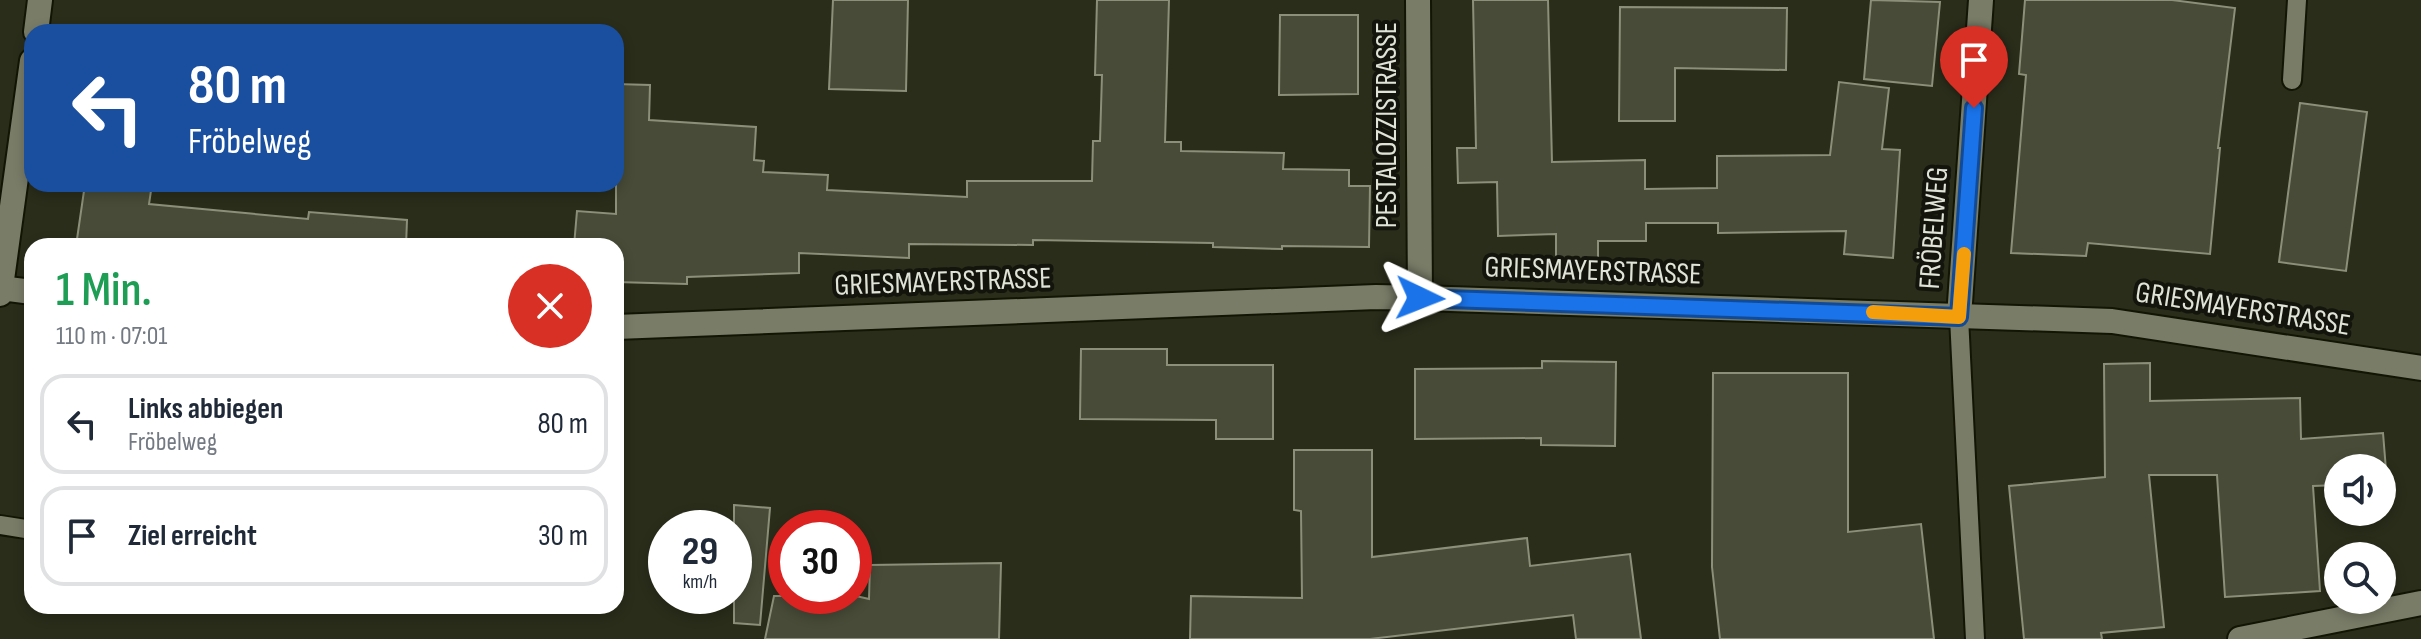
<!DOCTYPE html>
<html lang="de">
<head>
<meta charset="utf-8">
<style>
	:root { --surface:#fff; --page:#f2f2f3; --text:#1f2937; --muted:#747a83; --line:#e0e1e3 }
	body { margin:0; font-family:"Sofia Sans Condensed",sans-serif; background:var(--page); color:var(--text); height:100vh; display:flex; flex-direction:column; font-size:30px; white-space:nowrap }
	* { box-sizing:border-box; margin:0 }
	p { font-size:26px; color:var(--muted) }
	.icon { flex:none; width:44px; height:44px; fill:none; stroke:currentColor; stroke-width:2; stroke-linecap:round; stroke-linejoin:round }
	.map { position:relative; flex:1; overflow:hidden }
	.sheet { position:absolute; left:24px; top:238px; width:600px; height:376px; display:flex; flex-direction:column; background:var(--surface); border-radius:24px; box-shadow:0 4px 12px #0003 }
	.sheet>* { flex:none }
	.banner { position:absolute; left:24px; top:24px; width:600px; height:168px; border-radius:24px; box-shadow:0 4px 12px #0003; background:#1a4fa0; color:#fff; overflow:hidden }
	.buttons { position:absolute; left:2324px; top:454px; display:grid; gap:16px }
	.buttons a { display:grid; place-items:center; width:72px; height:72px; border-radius:50%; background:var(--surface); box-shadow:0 4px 12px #0003; font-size:40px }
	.speed { position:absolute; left:648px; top:510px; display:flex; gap:16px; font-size:40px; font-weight:700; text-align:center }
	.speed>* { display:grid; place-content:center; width:104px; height:104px; border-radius:50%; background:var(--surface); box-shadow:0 4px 12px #0003; line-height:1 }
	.speed small { font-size:20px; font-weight:400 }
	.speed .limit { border:12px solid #d22; background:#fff; color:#111 }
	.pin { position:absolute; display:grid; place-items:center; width:68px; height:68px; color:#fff; margin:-82px -34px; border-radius:50% 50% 50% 0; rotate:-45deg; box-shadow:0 0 8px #0007 }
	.pin .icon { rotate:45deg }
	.me { position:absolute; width:88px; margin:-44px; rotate:92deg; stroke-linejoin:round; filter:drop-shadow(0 0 6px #0008) }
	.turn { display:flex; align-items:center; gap:28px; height:168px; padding:0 32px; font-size:36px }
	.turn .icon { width:104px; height:104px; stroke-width:2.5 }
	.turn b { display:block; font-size:56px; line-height:68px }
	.round { display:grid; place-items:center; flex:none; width:84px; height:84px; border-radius:42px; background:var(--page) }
	.overview { display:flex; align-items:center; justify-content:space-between; height:136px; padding:0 32px }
	h1 { font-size:48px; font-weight:600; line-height:60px; color:#1e9e55 }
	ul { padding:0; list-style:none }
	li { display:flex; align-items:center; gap:24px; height:100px; margin:0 16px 12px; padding:0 16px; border:4px solid var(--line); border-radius:24px }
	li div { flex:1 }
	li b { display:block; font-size:30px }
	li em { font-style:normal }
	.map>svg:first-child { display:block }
	.building { fill:#474b37; stroke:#8c907a; stroke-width:2 }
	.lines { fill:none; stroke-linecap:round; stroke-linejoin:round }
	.service-casing { stroke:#131504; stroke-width:22 }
	.minor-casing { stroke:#131504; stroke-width:28 }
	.tertiary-casing { stroke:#131504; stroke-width:28 }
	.service { stroke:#797c67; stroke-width:18 }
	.minor { stroke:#797c67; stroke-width:24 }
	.tertiary { stroke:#797c67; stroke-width:24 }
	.route-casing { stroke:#114b97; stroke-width:20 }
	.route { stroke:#1a73e8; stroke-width:14 }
	.slow { stroke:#f59e0b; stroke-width:14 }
	.labels { text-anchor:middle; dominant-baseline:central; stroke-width:8; stroke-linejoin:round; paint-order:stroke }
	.street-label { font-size:30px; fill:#e0e3d7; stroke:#13140c }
</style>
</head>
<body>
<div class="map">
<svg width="2421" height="639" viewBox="0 0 2421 639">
	<rect width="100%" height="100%" fill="#2a2d1a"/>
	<!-- building -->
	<g class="building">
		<path d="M833 0H908L906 91 829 89Z"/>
		<path d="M1097 0H1169L1165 142H1181V151L1284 153 1283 169 1349 170V186H1370L1369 247 1282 246V249L1213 247V243L1033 240V245L909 244V258L799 253V273L687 277V284L616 282V246H574L577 211 616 214V84L650 85 649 120 756 127 754 160 764 161 763 172 828 175 827 190 967 197V181H1092L1093 141H1100L1102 75H1095Z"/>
		<path d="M1473 0H1548L1552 162 1645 160V189L1717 188V156L1830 155 1839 82 1889 88 1882 149 1900 150 1893 258 1844 254 1846 231 1718 233V223H1646V241H1598V264H1556V234L1498 236 1497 182 1458 183 1457 148H1476Z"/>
		<path d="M1871 0 1940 2 1932 86 1864 79Z"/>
		<path d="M2025 0H2172L2235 8 2218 148H2220L2210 254 2088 243 2086 256 2011 253 2026 75 2019 74Z"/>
		<path d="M1620 7 1787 8 1786 70 1675 68V121H1619Z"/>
		<path d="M1280 15H1358V94L1279 95Z"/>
		<path d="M2300 103 2367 112 2346 271 2279 262Z"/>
		<path d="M85 184H152L149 204 308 219 309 212 407 220 406 246H121L77 239Z"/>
		<path d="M1081 349H1167V365H1273V439H1216V420L1080 419Z"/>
		<path d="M1542 361 1616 362 1615 446 1541 445V438L1415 439V369L1542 368Z"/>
		<path d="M2150 363V401L2300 398 2301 439 2383 433 2387 482H2382V468H2338V485L2313 486 2320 591 2225 597 2217 475H2149L2164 627 2101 633 2102 639H2024L2009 486 2105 477 2104 364Z"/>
		<path d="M1713 373H1848V532L1921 524 1934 639H1720L1712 567Z"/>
		<path d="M1294 450H1372V557L1527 538 1530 566 1630 554 1641 639H1576L1573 615 1370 639H1190L1191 596 1302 598 1301 511 1294 510Z"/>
		<path d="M734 505 770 508 760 625 734 623Z"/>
		<path d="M1001 563 999 639H765L774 596H856L869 599 870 565Z"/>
	</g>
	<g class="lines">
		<defs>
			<g id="service">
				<path d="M2292 80 2297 0"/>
				<path d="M1959 317 1975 639"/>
				<path d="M0 525 32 530"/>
			</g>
			<g id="minor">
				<path d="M1418 0 1420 298"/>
				<path d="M36 32 40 0"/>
				<path d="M0 288 32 292"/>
				<path d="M0 294 32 61"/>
				<path d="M1959 317 1981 0"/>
				<path d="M616 327 1376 297 1420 298 2112 321 2421 368"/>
			</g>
			<path id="tertiary" d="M2240 639 2421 603"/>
		</defs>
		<!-- service casing -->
		<use href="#service" class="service-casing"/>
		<!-- minor casing -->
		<use href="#minor" class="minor-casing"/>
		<!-- tertiary casing -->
		<use href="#tertiary" class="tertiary-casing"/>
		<!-- service -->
		<use href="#service" class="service"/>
		<!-- minor -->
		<use href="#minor" class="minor"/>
		<!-- tertiary -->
		<use href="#tertiary" class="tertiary"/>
	</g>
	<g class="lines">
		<defs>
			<path id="route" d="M1420 298 1959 317 1974 108"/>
		</defs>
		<!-- route casing -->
		<use href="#route" class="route-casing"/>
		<!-- route -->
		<use href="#route" class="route"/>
		<!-- slow -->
		<path class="slow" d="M1873 312 1959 317 1964 254"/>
	</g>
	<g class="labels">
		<!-- street labels -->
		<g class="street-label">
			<text transform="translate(1387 125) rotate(-90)">PESTALOZZISTRASSE</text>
			<text transform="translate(1934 228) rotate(-86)">FRÖBELWEG</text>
			<text transform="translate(1593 271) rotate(2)">GRIESMAYERSTRASSE</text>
			<text transform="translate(943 282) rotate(-2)">GRIESMAYERSTRASSE</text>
			<text transform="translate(2243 309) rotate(9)">GRIESMAYERSTRASSE</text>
		</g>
	</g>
</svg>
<div class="buttons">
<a><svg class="icon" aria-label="sound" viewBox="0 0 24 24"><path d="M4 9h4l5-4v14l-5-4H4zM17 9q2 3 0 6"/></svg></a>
<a><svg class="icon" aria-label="search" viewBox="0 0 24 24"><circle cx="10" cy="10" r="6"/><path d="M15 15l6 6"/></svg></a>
</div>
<div class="speed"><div>29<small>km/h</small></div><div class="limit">30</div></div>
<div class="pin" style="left:1974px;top:108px;background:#d93025"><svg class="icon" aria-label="arrive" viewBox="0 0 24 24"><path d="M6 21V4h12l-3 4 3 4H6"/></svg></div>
<svg class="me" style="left:1420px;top:298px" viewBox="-20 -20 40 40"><path d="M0-17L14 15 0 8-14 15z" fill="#1a73e8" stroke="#fff" stroke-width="4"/></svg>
<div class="banner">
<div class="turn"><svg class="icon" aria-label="left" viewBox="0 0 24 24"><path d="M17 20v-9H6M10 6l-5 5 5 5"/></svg><div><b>80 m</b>Fröbelweg</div></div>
</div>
<section class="sheet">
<div class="overview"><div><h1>1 Min.</h1><p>110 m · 07:01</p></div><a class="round" style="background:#d93025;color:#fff"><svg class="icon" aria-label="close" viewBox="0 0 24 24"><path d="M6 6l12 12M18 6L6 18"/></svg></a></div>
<ul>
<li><svg class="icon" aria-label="left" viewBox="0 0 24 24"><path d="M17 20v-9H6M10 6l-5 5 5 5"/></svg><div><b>Links abbiegen</b><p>Fröbelweg</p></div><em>80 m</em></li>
<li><svg class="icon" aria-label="arrive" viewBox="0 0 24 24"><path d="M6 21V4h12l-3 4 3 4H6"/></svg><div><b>Ziel erreicht</b></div><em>30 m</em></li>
</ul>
</section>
</div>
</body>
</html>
